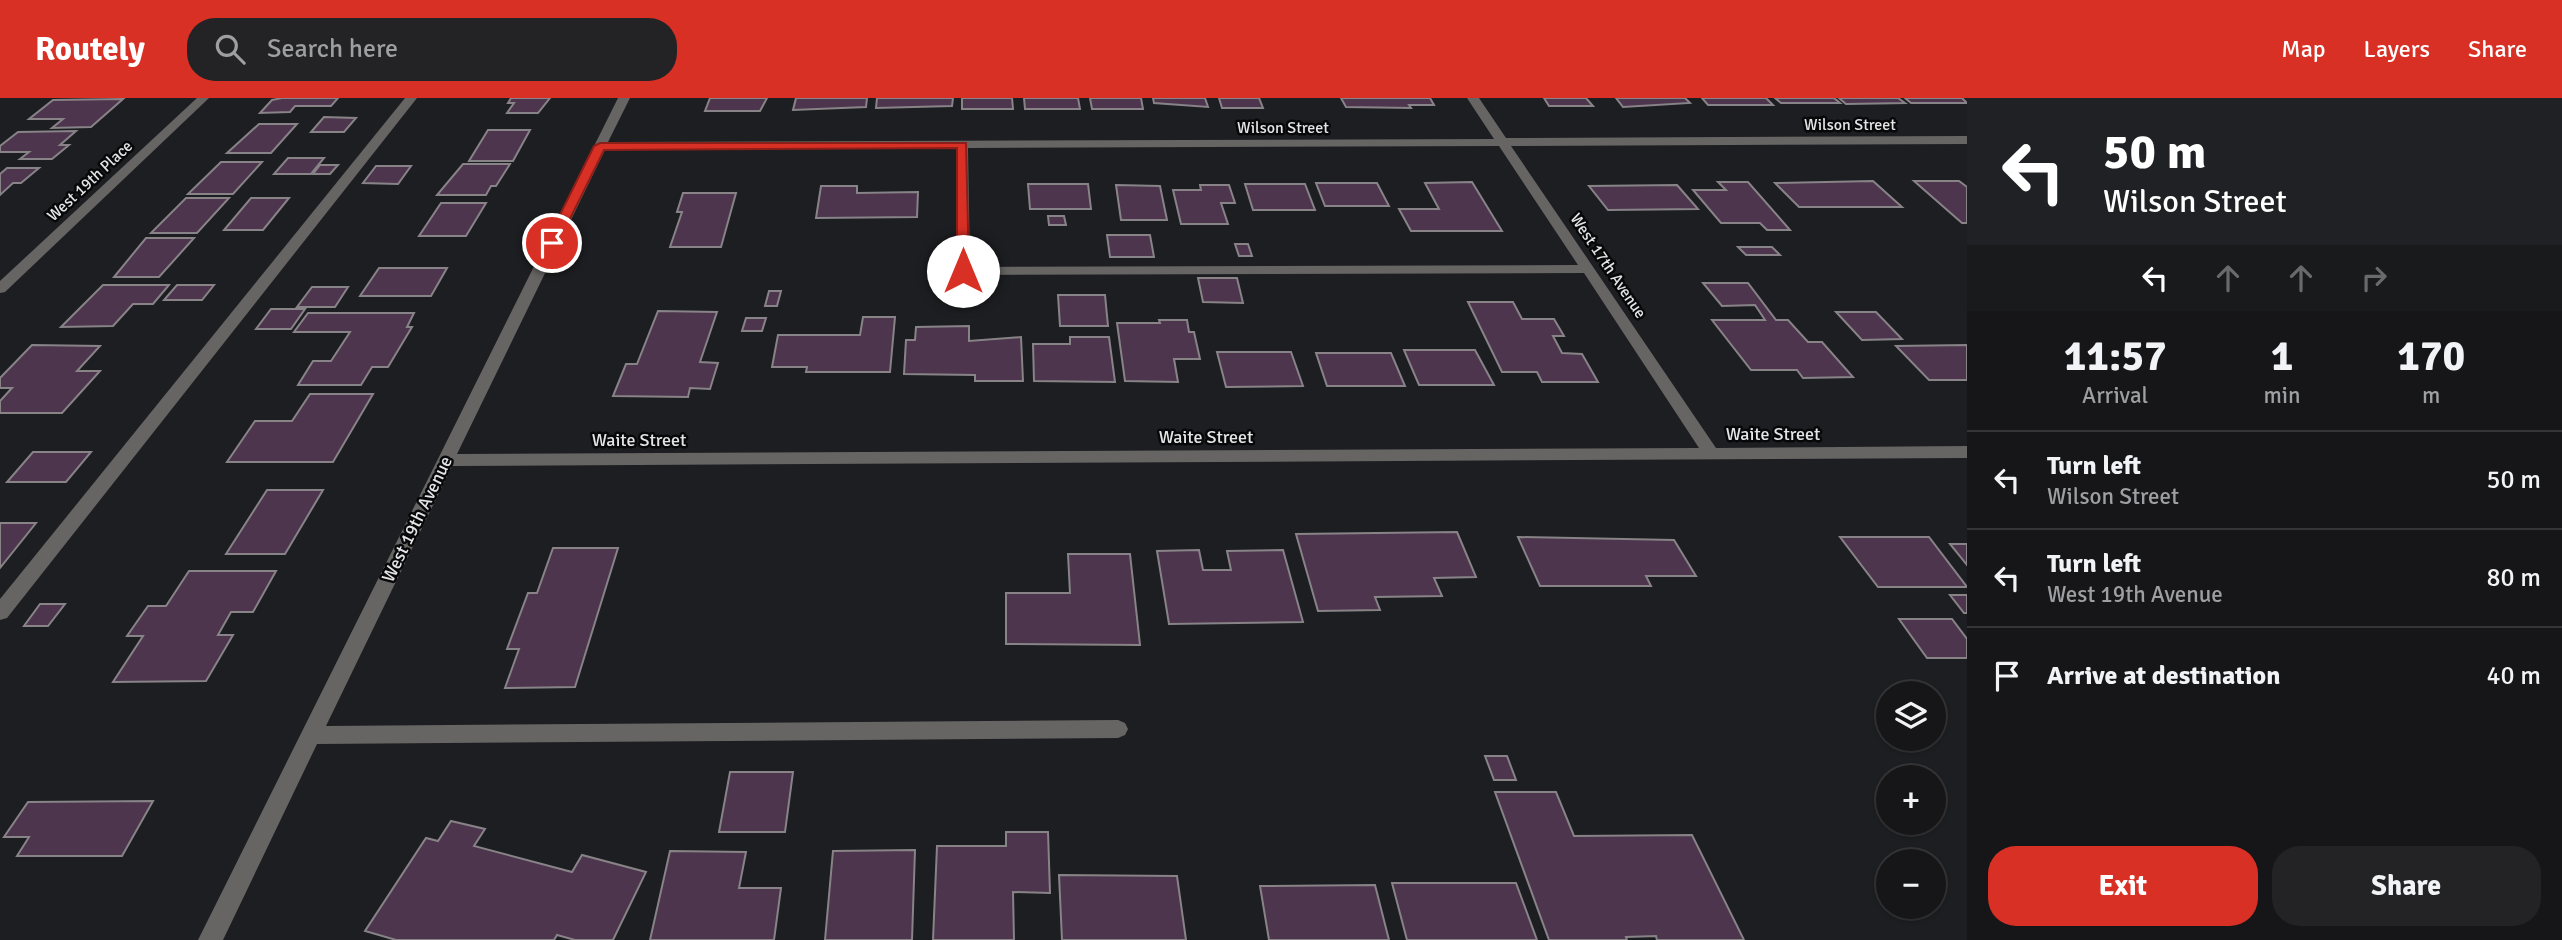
<!DOCTYPE html>
<html lang="en">
<head>
<meta charset="utf-8">
<style>
	:root { --surface:#161619; --page:#232326; --text:#f1f3f6; --muted:#9e9fa2; --line:#353538; --accent:#d93025 }
	body { margin:0; font-family:Signika,sans-serif; background:var(--page); color:var(--text); height:100vh; display:flex; flex-direction:column; font-size:26px; white-space:nowrap }
	* { box-sizing:border-box; margin:0 }
	p { font-size:23px; color:var(--muted) }
	.icon { flex:none; width:38px; height:38px; fill:none; stroke:currentColor; stroke-width:2; stroke-linecap:round; stroke-linejoin:round }
	.map { position:relative; flex:1; overflow:hidden }
	.sheet { display:flex; flex-direction:column; background:var(--surface); width:595px }
	.sheet>* { flex:none }
	.hud { background:#202124; color:#fff; overflow:hidden }
	.fabs { position:absolute; left:1876px; top:583px; display:grid; gap:14px }
	.fabs a { display:grid; place-items:center; width:70px; height:70px; border-radius:50%; background:var(--surface); box-shadow:0 2px 5px #0004,0 0 0 2px var(--line); font-size:35px }
	.pin { position:absolute; display:grid; place-items:center; width:60px; height:60px; color:#fff; margin:-30px; border:4px solid #fff; border-radius:50%; box-shadow:0 2px 7px #0007 }
	.me { position:absolute; width:77px; margin:-38px; rotate:0deg; stroke-linejoin:round; filter:drop-shadow(0 0 5px #0008) }
	.turn { display:flex; align-items:center; gap:24px; height:147px; padding:0 21px; font-size:32px }
	.turn .icon { width:91px; height:91px; stroke-width:2.5 }
	.turn b { display:block; font-size:49px; line-height:60px }
	.lanes { display:flex; align-items:center; height:66px; padding:0 21px; background:#0003; justify-content:center; gap:35px; direction:ltr }
	.lanes .off { opacity:.35 }
	.eta { display:flex; justify-content:space-evenly; align-items:center; height:119px; text-align:center }
	.eta b { font-size:42px; font-weight:800; line-height:49px }
	.cta { display:flex; gap:14px; margin-top:auto; padding:14px 21px }
	.cta a { flex:1; height:80px; border-radius:28px; background:var(--accent); color:#fff; font-size:28px; font-weight:800; line-height:80px; text-align:center }
	.cta a+a { background:var(--page); color:var(--text) }
	ul { padding:0; list-style:none }
	li { display:flex; align-items:center; gap:21px; height:98px; padding:0 21px; border-top:2px solid var(--line) }
	li div { flex:1 }
	li b { display:block; font-size:26px }
	li em { font-style:normal }
	header { display:flex; align-items:center; gap:42px; box-sizing:border-box; height:98px; padding:0 35px; background:var(--accent); color:#fff }
	header strong { font-size:33px }
	nav { display:flex; gap:38px; margin-inline-start:auto; font-size:24px }
	.search { width:490px; height:63px; background:var(--page); display:flex; align-items:center; gap:18px; box-sizing:border-box; padding:0 24px; border-radius:28px; color:var(--muted); font-size:26px }
	main { display:flex; flex:1; min-height:0 }
	.map>svg:first-child { display:block }
	.building { fill:#4d354d; stroke:#878387; stroke-width:2 }
	.lines { fill:none; stroke-linecap:round; stroke-linejoin:round }
	.minor { fill:#666564; fill-rule:evenodd }
	.route { fill:#d93025; stroke:#8d1f18; stroke-width:2 }
	.labels { text-anchor:middle; dominant-baseline:central; stroke-width:5; stroke-linejoin:round; paint-order:stroke }
	.far-street-label { font-size:16px; fill:#e4e5e7; stroke:#08080a }
	.street-label { font-size:18px; fill:#e4e5e7; stroke:#08080a }
</style>
</head>
<body>
<header>
<strong>Routely</strong>
<div class="search"><svg class="icon" aria-label="search" viewBox="0 0 24 24"><circle cx="10" cy="10" r="6"/><path d="M15 15l6 6"/></svg>Search here</div>
<nav><a>Map</a><a>Layers</a><a>Share</a></nav>
</header>
<main>
<div class="map">
<svg width="1967" height="842" viewBox="0 0 1967 842">
	<rect width="100%" height="100%" fill="#1d1e21"/>
	<!-- building -->
	<g class="building">
		<path d="M282 0H338L331 8H295L290 14 260 15 272 2Z"/>
		<path d="M511 0H550L538 15H507L514 5H508Z"/>
		<path d="M710 0H767L760 13H705Z"/>
		<path d="M796 0H867L866 9 793 12Z"/>
		<path d="M877 0H953L952 8 876 10Z"/>
		<path d="M962 0H1012L1013 11H962Z"/>
		<path d="M1024 0H1078L1080 11H1025Z"/>
		<path d="M1090 0H1141L1143 11H1092Z"/>
		<path d="M1153 0H1205L1208 9 1154 5Z"/>
		<path d="M1219 0H1259L1263 10H1222Z"/>
		<path d="M1341 0H1430L1434 7H1409L1411 10 1346 9Z"/>
		<path d="M1544 0H1586L1593 8H1549Z"/>
		<path d="M1616 0H1685L1690 5 1623 9Z"/>
		<path d="M1702 0H1766L1773 7H1708Z"/>
		<path d="M1775 0H1834L1840 5H1781Z"/>
		<path d="M1839 0H1898L1905 5 1846 6Z"/>
		<path d="M1905 0H1962L1967 5H1911Z"/>
		<path d="M123 1 91 29 52 30 63 21H29L53 2Z"/>
		<path d="M324 19 356 20 344 34H311Z"/>
		<path d="M259 26H297L271 55H227Z"/>
		<path d="M488 32H530L513 63H469Z"/>
		<path d="M76 33 60 47H69L52 61H20L29 54H0V48L18 34Z"/>
		<path d="M288 60H324L311 76H274Z"/>
		<path d="M221 64H262L233 96H188Z"/>
		<path d="M463 66H510L496 88H491L486 97H437Z"/>
		<path d="M320 67H338L330 76H313Z"/>
		<path d="M376 68H411L398 86 363 85Z"/>
		<path d="M7 70H39L21 85H13L0 97V76Z"/>
		<path d="M1873 83 1902 109H1799L1775 85Z"/>
		<path d="M1914 83H1959L1967 89V125H1962Z"/>
		<path d="M1472 84 1502 133H1411L1399 111H1439L1425 85Z"/>
		<path d="M1718 84H1748L1790 132H1767L1760 125H1721L1693 92H1726Z"/>
		<path d="M1316 85H1377L1389 108H1325Z"/>
		<path d="M1028 86H1088L1091 111H1030Z"/>
		<path d="M1245 86H1305L1315 112H1253Z"/>
		<path d="M1116 87 1160 88 1167 122H1121Z"/>
		<path d="M1200 87H1229L1235 105H1221L1228 126H1181L1173 92H1201Z"/>
		<path d="M1677 87 1698 111 1608 112 1589 88Z"/>
		<path d="M821 88H857V95L918 94 917 119 816 120Z"/>
		<path d="M683 95H736L721 149H670L682 114H677Z"/>
		<path d="M186 100H229L197 135H151Z"/>
		<path d="M251 100H289L263 132H224Z"/>
		<path d="M441 105H486L466 138H419Z"/>
		<path d="M1048 118H1064L1066 127H1049Z"/>
		<path d="M1107 137H1150L1154 159H1110Z"/>
		<path d="M146 140H194L159 179H114Z"/>
		<path d="M1235 146H1248L1252 158H1239Z"/>
		<path d="M1738 149H1772L1780 157H1746Z"/>
		<path d="M379 170H447L431 198H360Z"/>
		<path d="M1198 180H1237L1243 205 1203 204Z"/>
		<path d="M1703 185H1748L1776 222H1788L1808 244H1822L1853 279 1803 280 1797 272H1751L1712 222H1765L1755 207 1722 208Z"/>
		<path d="M103 187H169L153 206H133L113 228 61 229Z"/>
		<path d="M177 187H214L202 202H164Z"/>
		<path d="M312 189H348L335 209H297Z"/>
		<path d="M769 193H781L777 208H765Z"/>
		<path d="M1058 197H1105L1108 228H1060Z"/>
		<path d="M1468 204H1513L1522 221H1554L1564 238H1553L1562 255 1582 256 1598 284H1542L1537 274H1502Z"/>
		<path d="M271 211H305L291 231H256Z"/>
		<path d="M658 213 717 214 700 264 718 265 710 291 690 290 688 299 613 298 626 266H637Z"/>
		<path d="M1836 214H1876L1902 241 1862 242Z"/>
		<path d="M308 215H414L407 229H412L388 269H372L361 287H298L313 263H331L350 234H294Z"/>
		<path d="M863 219H895L890 274H806L807 269H772L778 237H860Z"/>
		<path d="M746 220H766L762 233H742Z"/>
		<path d="M1159 222H1187L1189 234H1194L1200 261H1174L1178 284 1125 283 1117 225H1160Z"/>
		<path d="M969 228V243L1021 239 1023 283H975V277L904 276 906 242H915L916 229Z"/>
		<path d="M1070 239H1109L1115 284 1034 283 1033 246H1070Z"/>
		<path d="M32 247 100 248 77 273H100L62 315H0V303L12 290H0V280Z"/>
		<path d="M1967 247V282H1929L1896 248Z"/>
		<path d="M1404 252H1475L1494 287H1419Z"/>
		<path d="M1217 254H1291L1303 288 1226 289Z"/>
		<path d="M1316 255H1391L1405 288H1327Z"/>
		<path d="M310 296H373L333 364H227L255 323H292Z"/>
		<path d="M33 354H91L66 384H7Z"/>
		<path d="M267 392H323L285 456H226Z"/>
		<path d="M0 425H36L0 470Z"/>
		<path d="M1457 434 1476 479 1434 480 1442 498 1375 499 1380 512 1318 513 1296 436Z"/>
		<path d="M1518 439 1674 442 1696 478H1646L1651 488H1540Z"/>
		<path d="M1840 439H1929L1967 489H1878Z"/>
		<path d="M1950 446H1967V467Z"/>
		<path d="M553 450H618L575 589 505 590 519 551H507L528 495H537Z"/>
		<path d="M1199 452 1203 472H1231L1227 453 1283 452 1303 524 1169 526 1157 453Z"/>
		<path d="M1068 456H1130L1140 547 1006 546V495H1070Z"/>
		<path d="M189 473H276L253 514H231L218 537H233L206 583 113 584 143 538H127L148 508H166Z"/>
		<path d="M1950 497H1967V515H1964Z"/>
		<path d="M40 506H65L48 528H24Z"/>
		<path d="M1899 521H1952L1967 541V560H1927Z"/>
		<path d="M1485 658H1507L1516 682H1494Z"/>
		<path d="M730 674H793L785 734H719Z"/>
		<path d="M1495 694H1556L1574 738 1692 737 1744 842H1657L1656 838 1626 839 1627 842H1549Z"/>
		<path d="M153 703 122 758H17L29 739H4L28 704Z"/>
		<path d="M451 723 485 731 474 748 572 774 582 757 646 774 613 842H575L557 837 554 842H396L365 833 426 740 438 743Z"/>
		<path d="M1006 734H1048L1050 795 1013 794 1014 842H933L937 748H1006Z"/>
		<path d="M915 752 912 842H825L833 753Z"/>
		<path d="M670 753 746 754 739 790H781L774 842H650Z"/>
		<path d="M1059 777 1177 778 1186 842H1062Z"/>
		<path d="M1392 785H1516L1537 842H1407Z"/>
		<path d="M1375 787 1389 842H1269L1260 788Z"/>
	</g>
	<g class="lines">
		<!-- minor -->
		<g class="minor">
			<path d="M197 0H209L5 194 0 195V183Z"/>
			<path d="M405 0H417L7 520 0 522V501Z"/>
			<path d="M618 0H630L608 44 1494 41 1467 0H1479L1506 40 1967 38V46L1511 48 1716 350 1967 348V360L452 368 326 628 1118 622 1125 625 1128 631 1125 637 1118 640 317 646 223 842H198ZM1499 48 1578 167 970 169 968 50ZM956 50V173L963 177 1584 175 1699 350 457 356 605 52Z"/>
		</g>
	</g>
	<!-- route -->
	<path class="route" d="M600 45H966L969 173 963 177 957 173V50L604 52 558 145 548 148 546 145 594 48Z"/>
	<g class="labels">
		<!-- far-street labels -->
		<g class="far-street-label">
			<text x="1850" y="27">Wilson Street</text>
			<text x="1283" y="30">Wilson Street</text>
			<text transform="translate(90 83) rotate(-43)">West 19th Place</text>
			<text transform="translate(1608 168) rotate(56)">West 17th Avenue</text>
		</g>
		<!-- street labels -->
		<g class="street-label">
			<text x="1773" y="336">Waite Street</text>
			<text x="1206" y="339">Waite Street</text>
			<text x="639" y="342">Waite Street</text>
			<text transform="translate(417 421) rotate(-64)">West 19th Avenue</text>
		</g>
	</g>
</svg>
<div class="fabs">
<a><svg class="icon" aria-label="layers" viewBox="0 0 24 24"><path d="M12 4l9 5-9 5-9-5zM3 14l9 5 9-5"/></svg></a>
<a>+</a>
<a>−</a>
</div>
<div class="pin" style="left:552px;top:145px;background:#d93025"><svg class="icon" aria-label="arrive" viewBox="0 0 24 24"><path d="M6 21V4h12l-3 4 3 4H6"/></svg></div>
<svg class="me" style="left:963px;top:173px" viewBox="-20 -20 40 40"><circle r="19" fill="#fff"/><path d="M0-13L10 11 0 6-10 11z" fill="#d93025"/></svg>
</div>
<section class="sheet">
<div class="hud">
<div class="turn"><svg class="icon" aria-label="left" viewBox="0 0 24 24"><path d="M17 20v-9H6M10 6l-5 5 5 5"/></svg><div><b>50 m</b>Wilson Street</div></div>
<div class="lanes"><svg class="icon" aria-label="left" viewBox="0 0 24 24"><path d="M17 20v-9H6M10 6l-5 5 5 5"/></svg><svg class="icon off" aria-label="ahead" viewBox="0 0 24 24"><path d="M12 20V5M6 11l6-6 6 6"/></svg><svg class="icon off" aria-label="ahead" viewBox="0 0 24 24"><path d="M12 20V5M6 11l6-6 6 6"/></svg><svg class="icon off" aria-label="right" viewBox="0 0 24 24"><path d="M7 20v-9h11M14 6l5 5-5 5"/></svg></div>
</div>
<div class="eta">
<div><b>11:57</b><p>Arrival</p></div>
<div><b>1</b><p>min</p></div>
<div><b>170</b><p>m</p></div>
</div>
<ul>
<li><svg class="icon" aria-label="left" viewBox="0 0 24 24"><path d="M17 20v-9H6M10 6l-5 5 5 5"/></svg><div><b>Turn left</b><p>Wilson Street</p></div><em>50 m</em></li>
<li><svg class="icon" aria-label="left" viewBox="0 0 24 24"><path d="M17 20v-9H6M10 6l-5 5 5 5"/></svg><div><b>Turn left</b><p>West 19th Avenue</p></div><em>80 m</em></li>
<li><svg class="icon" aria-label="arrive" viewBox="0 0 24 24"><path d="M6 21V4h12l-3 4 3 4H6"/></svg><div><b>Arrive at destination</b></div><em>40 m</em></li>
</ul>
<div class="cta"><a>Exit</a><a>Share</a></div>
</section>
</main>
</body>
</html>
